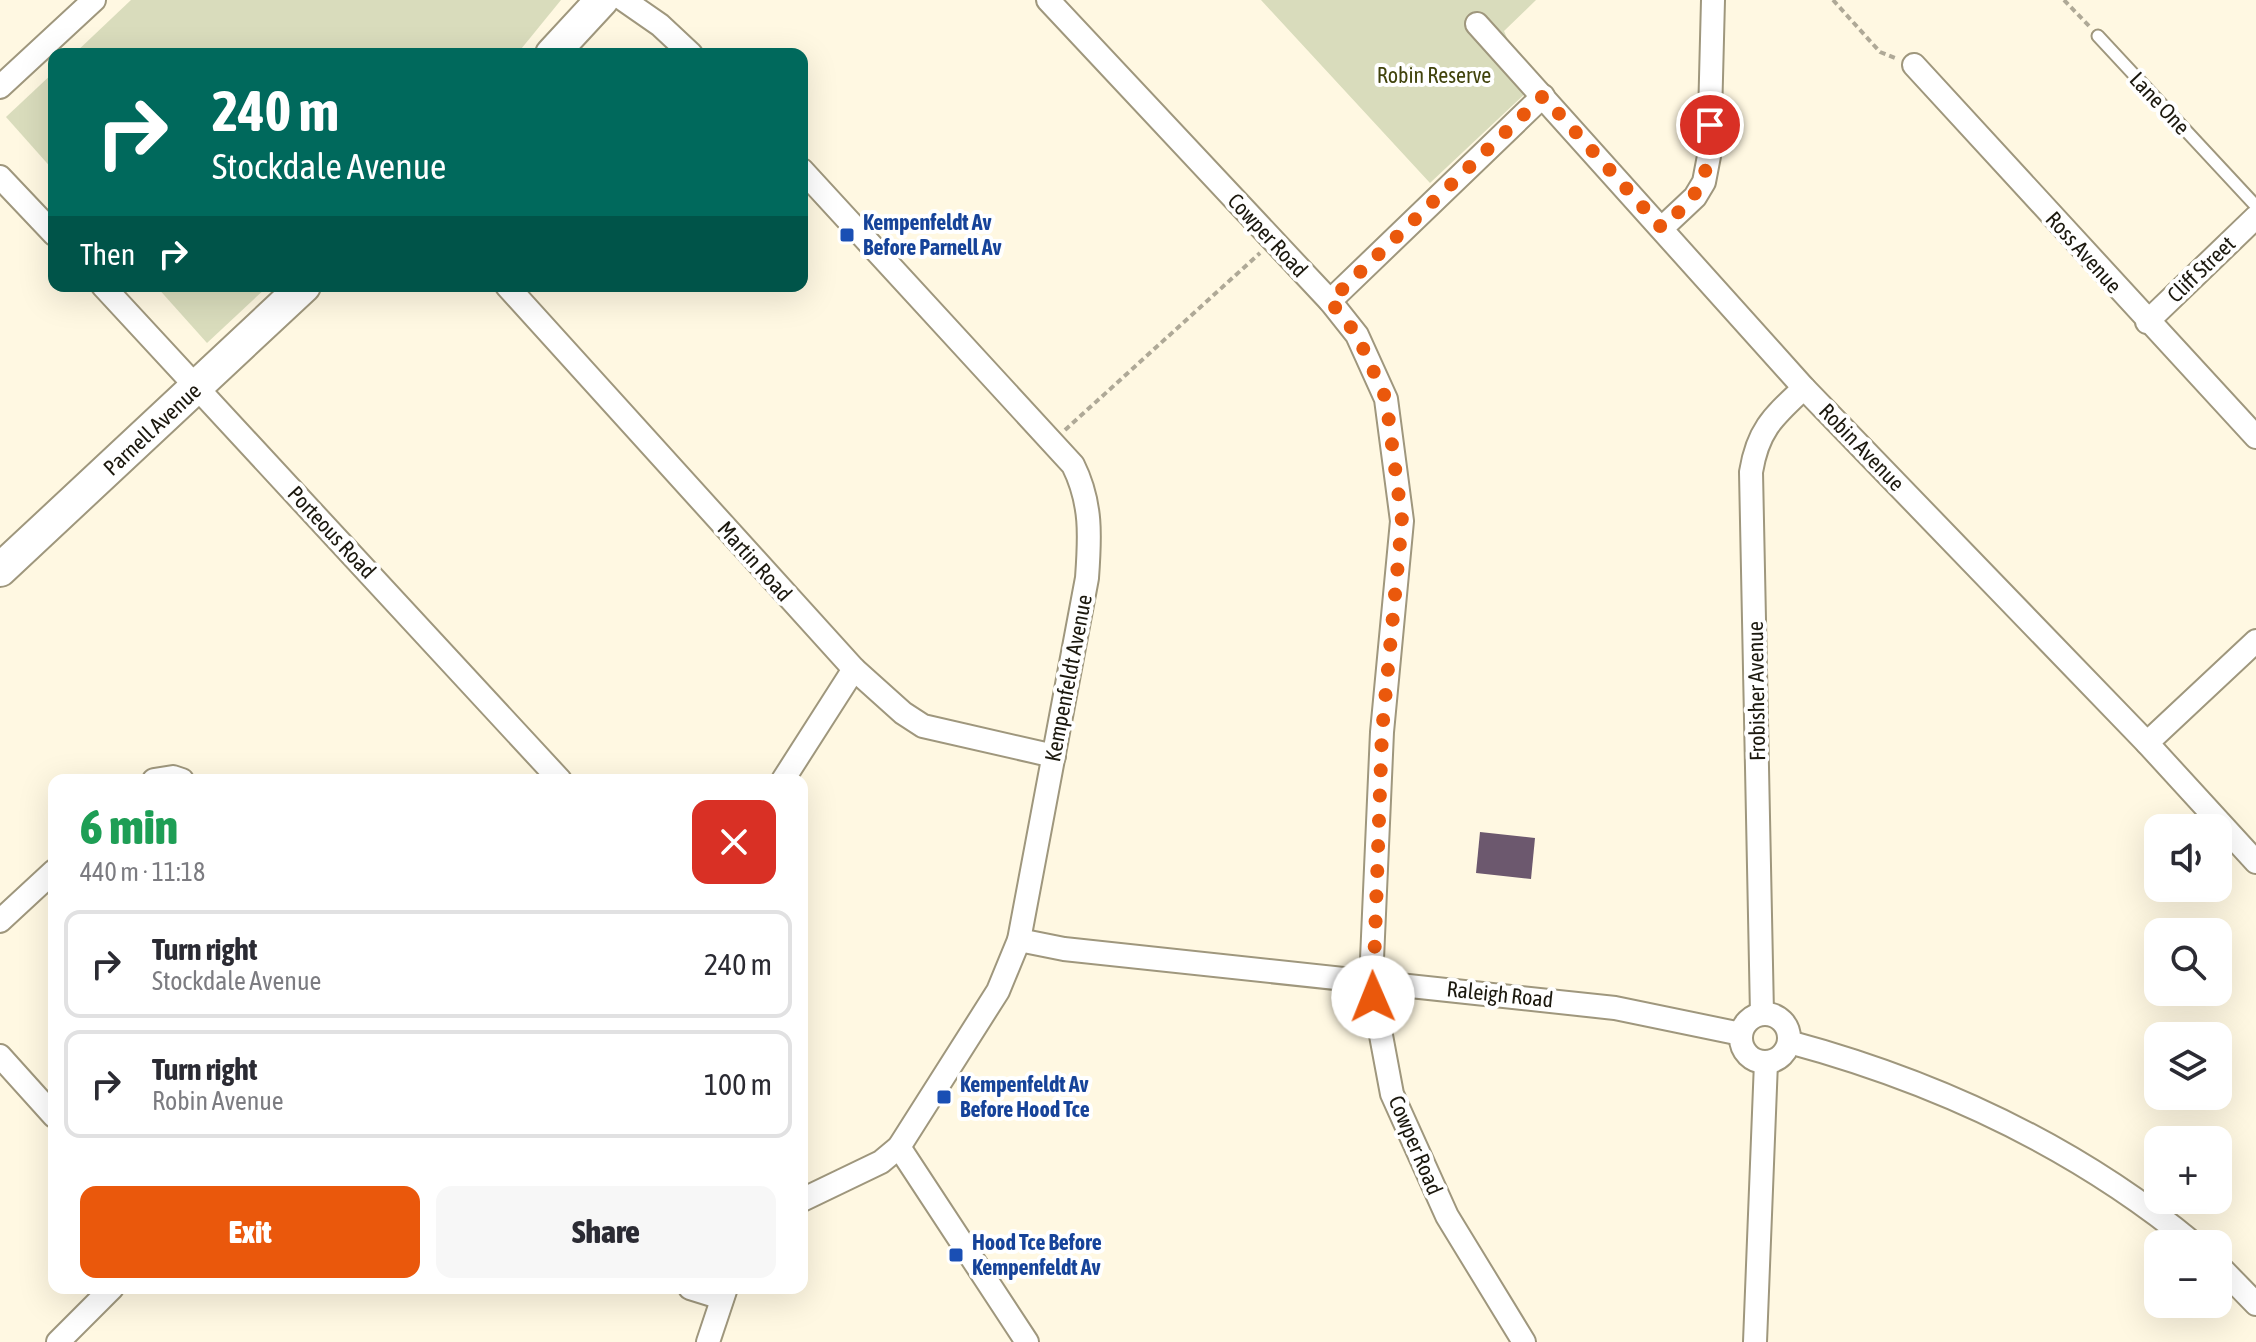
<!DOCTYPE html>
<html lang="en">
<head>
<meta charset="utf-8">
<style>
	:root { --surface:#fff; --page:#f7f7f7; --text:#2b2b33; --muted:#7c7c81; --line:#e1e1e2; --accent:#ea580c }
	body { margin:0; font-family:"Asap Condensed",sans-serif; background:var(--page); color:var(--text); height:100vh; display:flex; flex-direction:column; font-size:30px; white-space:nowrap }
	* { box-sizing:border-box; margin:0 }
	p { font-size:26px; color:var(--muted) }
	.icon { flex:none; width:44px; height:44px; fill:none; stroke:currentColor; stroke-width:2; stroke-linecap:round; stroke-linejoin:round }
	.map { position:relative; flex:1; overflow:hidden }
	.details { position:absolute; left:48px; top:774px; width:760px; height:520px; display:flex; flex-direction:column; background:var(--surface); border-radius:16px; box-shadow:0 8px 32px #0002 }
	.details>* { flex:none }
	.banner { position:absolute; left:48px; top:48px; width:760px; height:244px; border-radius:16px; box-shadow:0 8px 32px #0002; background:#00695c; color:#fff; overflow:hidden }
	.buttons { position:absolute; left:2144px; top:814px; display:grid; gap:16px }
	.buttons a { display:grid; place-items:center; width:88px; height:88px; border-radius:16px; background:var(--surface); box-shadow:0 8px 32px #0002; font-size:40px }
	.pin { position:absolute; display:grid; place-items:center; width:68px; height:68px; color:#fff; margin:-34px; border:4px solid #fff; border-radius:50%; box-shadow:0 2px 8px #0007 }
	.me { position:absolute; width:88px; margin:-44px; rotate:359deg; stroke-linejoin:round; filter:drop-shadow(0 0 6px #0008) }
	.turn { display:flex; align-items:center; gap:28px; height:168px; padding:0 32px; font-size:36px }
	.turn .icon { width:104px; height:104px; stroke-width:2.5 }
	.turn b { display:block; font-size:56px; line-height:68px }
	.then { display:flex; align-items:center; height:76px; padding:0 32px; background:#0003; gap:16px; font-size:30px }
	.round { display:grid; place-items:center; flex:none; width:84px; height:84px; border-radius:16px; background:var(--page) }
	.head { display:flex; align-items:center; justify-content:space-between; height:136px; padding:0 32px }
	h1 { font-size:48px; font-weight:800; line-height:60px; color:#1e9e55 }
	.button { display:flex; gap:16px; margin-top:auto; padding:16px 32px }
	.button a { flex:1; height:92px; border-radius:16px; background:var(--accent); color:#fff; font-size:32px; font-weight:800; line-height:92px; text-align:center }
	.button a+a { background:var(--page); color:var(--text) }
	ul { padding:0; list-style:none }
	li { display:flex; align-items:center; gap:24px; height:108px; margin:0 16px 12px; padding:0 16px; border:4px solid var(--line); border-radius:16px }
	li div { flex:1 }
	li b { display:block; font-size:30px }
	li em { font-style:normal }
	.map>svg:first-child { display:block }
	.green { fill:#d9dcbc }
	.building { fill:#6c586e }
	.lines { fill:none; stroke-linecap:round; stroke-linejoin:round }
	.lane-casing { stroke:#9f977d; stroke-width:15 }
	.street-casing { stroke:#9f977d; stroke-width:26 }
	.secondary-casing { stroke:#9f977d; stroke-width:36 }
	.path { stroke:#afa997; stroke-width:4; stroke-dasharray:6 4; stroke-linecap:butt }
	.lane { stroke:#fff; stroke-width:11 }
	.street { stroke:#fff; stroke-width:22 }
	.secondary { stroke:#fff; stroke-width:32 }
	.route { stroke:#ea580c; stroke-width:14; stroke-dasharray:0 25.2 }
	.transit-dot { fill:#1a4fb4; stroke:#fff; stroke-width:3 }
	.labels { text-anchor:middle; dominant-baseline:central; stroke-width:8; stroke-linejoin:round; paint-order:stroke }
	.park-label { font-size:22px; fill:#41430c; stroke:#fff }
	.street-label { font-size:22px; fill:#1b180e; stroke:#fff }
	.transit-label { font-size:22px; font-weight:bold; fill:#164399; stroke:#fff; text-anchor:start }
</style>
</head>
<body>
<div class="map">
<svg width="2256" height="1342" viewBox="0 0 2256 1342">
	<rect width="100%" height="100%" fill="#fff8e2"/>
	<!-- green -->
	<g class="green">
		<path d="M131 0H561L517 54H74Z"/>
		<path d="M1261 0H1536L1504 31 1529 90 1430 183Z"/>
		<path d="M54 72V171L6 117Z"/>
		<path d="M156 286H268L207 343Z"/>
	</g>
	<!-- building -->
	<path class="building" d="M1480 832 1535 838 1531 879 1476 873Z"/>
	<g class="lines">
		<defs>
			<path id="lane" d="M2098 36 2256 206"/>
			<g id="street">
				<path d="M624 0 660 25 691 54"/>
				<path d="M1048 0 1330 301 1357 335 1386 399 1402 521 1382 732 1371 982 1392 1094 1447 1216 1524 1342"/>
				<path d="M1477 24 1804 388 2147 743 2256 862"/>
				<path d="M1914 65 2256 437"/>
				<path d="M0 87 94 0"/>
				<path d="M802 170 1073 465C1092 503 1090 537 1087 578L1019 940 998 991 899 1147 881 1162 802 1200"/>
				<path d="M0 177 54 234"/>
				<path d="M1662 228 1695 197 1704 182 1709 156 1713 0"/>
				<path d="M103 286 560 780"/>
				<path d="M507 286 854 669 903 713 923 726 1054 756"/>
				<path d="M1330 301 1543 96"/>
				<path d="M2147 322 2256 217"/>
				<path d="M2147 743 2256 641"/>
				<path d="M154 780 173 777 182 780"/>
				<path d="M783 780 854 669"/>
				<path d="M0 921 54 871"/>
				<path d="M1019 940 1064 949 1615 1008 1741 1034"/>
				<path d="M1762 1014 1751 472C1758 429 1774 416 1804 388"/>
				<circle cx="1765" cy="1038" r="24"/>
				<path d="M1789 1042C1938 1082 2075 1146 2194 1244"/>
				<path d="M0 1056 54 1116"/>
				<path d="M899 1147 1027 1342"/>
				<path d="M2218 1265 2256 1304"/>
				<path d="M690 1288 722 1298"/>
				<path d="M58 1342 112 1288"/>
				<path d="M708 1342 726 1288"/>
				<path d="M1755 1342 1766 1062"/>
			</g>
			<g id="secondary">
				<path d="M552 54 602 0"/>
				<path d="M0 570 304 286"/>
			</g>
		</defs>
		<!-- lane casing -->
		<use href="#lane" class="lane-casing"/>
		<!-- street casing -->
		<use href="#street" class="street-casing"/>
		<!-- secondary casing -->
		<use href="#secondary" class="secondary-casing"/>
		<!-- path -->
		<g class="path">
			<path d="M1833 0 1880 52 1895 58"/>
			<path d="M2064 0 2090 27"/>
			<path d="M1065 430 1260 253"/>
		</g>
		<!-- lane -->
		<use href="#lane" class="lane"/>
		<!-- street -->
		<use href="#street" class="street"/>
		<!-- secondary -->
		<use href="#secondary" class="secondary"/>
	</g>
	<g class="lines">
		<!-- route -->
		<path class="route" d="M1373 997 1382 732 1402 521 1386 399 1357 335 1330 301 1543 96 1662 228C1703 189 1708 183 1710 125"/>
	</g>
	<!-- markers -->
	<g class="transit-dot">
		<rect x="839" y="227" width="16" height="16" rx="4"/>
		<rect x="936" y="1089" width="16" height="16" rx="4"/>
		<rect x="948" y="1247" width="16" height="16" rx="4"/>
	</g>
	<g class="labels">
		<!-- park labels -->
		<g class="park-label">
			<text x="1434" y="75">Robin Reserve</text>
		</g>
		<!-- street labels -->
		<g class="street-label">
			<text transform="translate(2160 103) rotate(47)">Lane One</text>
			<text transform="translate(1268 235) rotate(47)">Cowper Road</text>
			<text transform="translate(2084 252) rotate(48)">Ross Avenue</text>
			<text transform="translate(2201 269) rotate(-44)">Cliff Street</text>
			<text transform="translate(152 429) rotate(-43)">Parnell Avenue</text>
			<text transform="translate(1862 447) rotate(46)">Robin Avenue</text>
			<text transform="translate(332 532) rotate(47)">Porteous Road</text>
			<text transform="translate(755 561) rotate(48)">Martin Road</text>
			<text transform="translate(1068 678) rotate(-79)">Kempenfeldt Avenue</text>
			<text transform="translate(1756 691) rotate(-91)">Frobisher Avenue</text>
			<text transform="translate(1500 994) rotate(6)">Raleigh Road</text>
			<text transform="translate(1416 1145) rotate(67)">Cowper Road</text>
		</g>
		<!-- transit labels -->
		<g class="transit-label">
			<text x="863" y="222">Kempenfeldt Av<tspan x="863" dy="25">Before Parnell Av</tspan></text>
			<text x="960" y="1084">Kempenfeldt Av<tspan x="960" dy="25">Before Hood Tce</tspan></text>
			<text x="972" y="1242">Hood Tce Before<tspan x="972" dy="25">Kempenfeldt Av</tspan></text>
		</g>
	</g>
</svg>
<div class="buttons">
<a><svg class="icon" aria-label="sound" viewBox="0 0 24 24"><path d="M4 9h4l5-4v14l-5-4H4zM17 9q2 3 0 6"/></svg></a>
<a><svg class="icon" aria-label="search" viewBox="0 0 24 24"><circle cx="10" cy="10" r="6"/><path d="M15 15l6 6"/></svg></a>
<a><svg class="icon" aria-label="layers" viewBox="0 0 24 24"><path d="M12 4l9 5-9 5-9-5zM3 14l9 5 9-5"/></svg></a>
<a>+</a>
<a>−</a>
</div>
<div class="pin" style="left:1710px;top:125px;background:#d93025"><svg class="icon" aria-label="arrive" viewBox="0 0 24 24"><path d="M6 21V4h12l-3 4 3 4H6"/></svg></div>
<svg class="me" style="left:1373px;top:997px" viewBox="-20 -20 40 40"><circle r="19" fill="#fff"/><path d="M0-13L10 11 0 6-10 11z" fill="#ea580c"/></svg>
<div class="banner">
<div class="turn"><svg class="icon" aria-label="right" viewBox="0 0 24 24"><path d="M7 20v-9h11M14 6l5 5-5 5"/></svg><div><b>240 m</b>Stockdale Avenue</div></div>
<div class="then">Then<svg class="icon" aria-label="right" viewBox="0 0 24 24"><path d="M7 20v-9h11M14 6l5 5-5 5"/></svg></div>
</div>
<section class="details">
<div class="head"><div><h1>6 min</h1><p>440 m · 11:18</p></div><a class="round" style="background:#d93025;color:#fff"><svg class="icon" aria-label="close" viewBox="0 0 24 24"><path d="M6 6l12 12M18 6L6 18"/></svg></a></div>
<ul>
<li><svg class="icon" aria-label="right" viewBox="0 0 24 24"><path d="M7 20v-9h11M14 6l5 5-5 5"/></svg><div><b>Turn right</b><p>Stockdale Avenue</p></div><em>240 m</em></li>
<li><svg class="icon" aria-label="right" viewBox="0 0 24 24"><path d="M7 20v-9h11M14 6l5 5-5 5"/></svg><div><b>Turn right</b><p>Robin Avenue</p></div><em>100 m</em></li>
</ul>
<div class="button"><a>Exit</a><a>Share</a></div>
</section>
</div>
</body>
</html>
